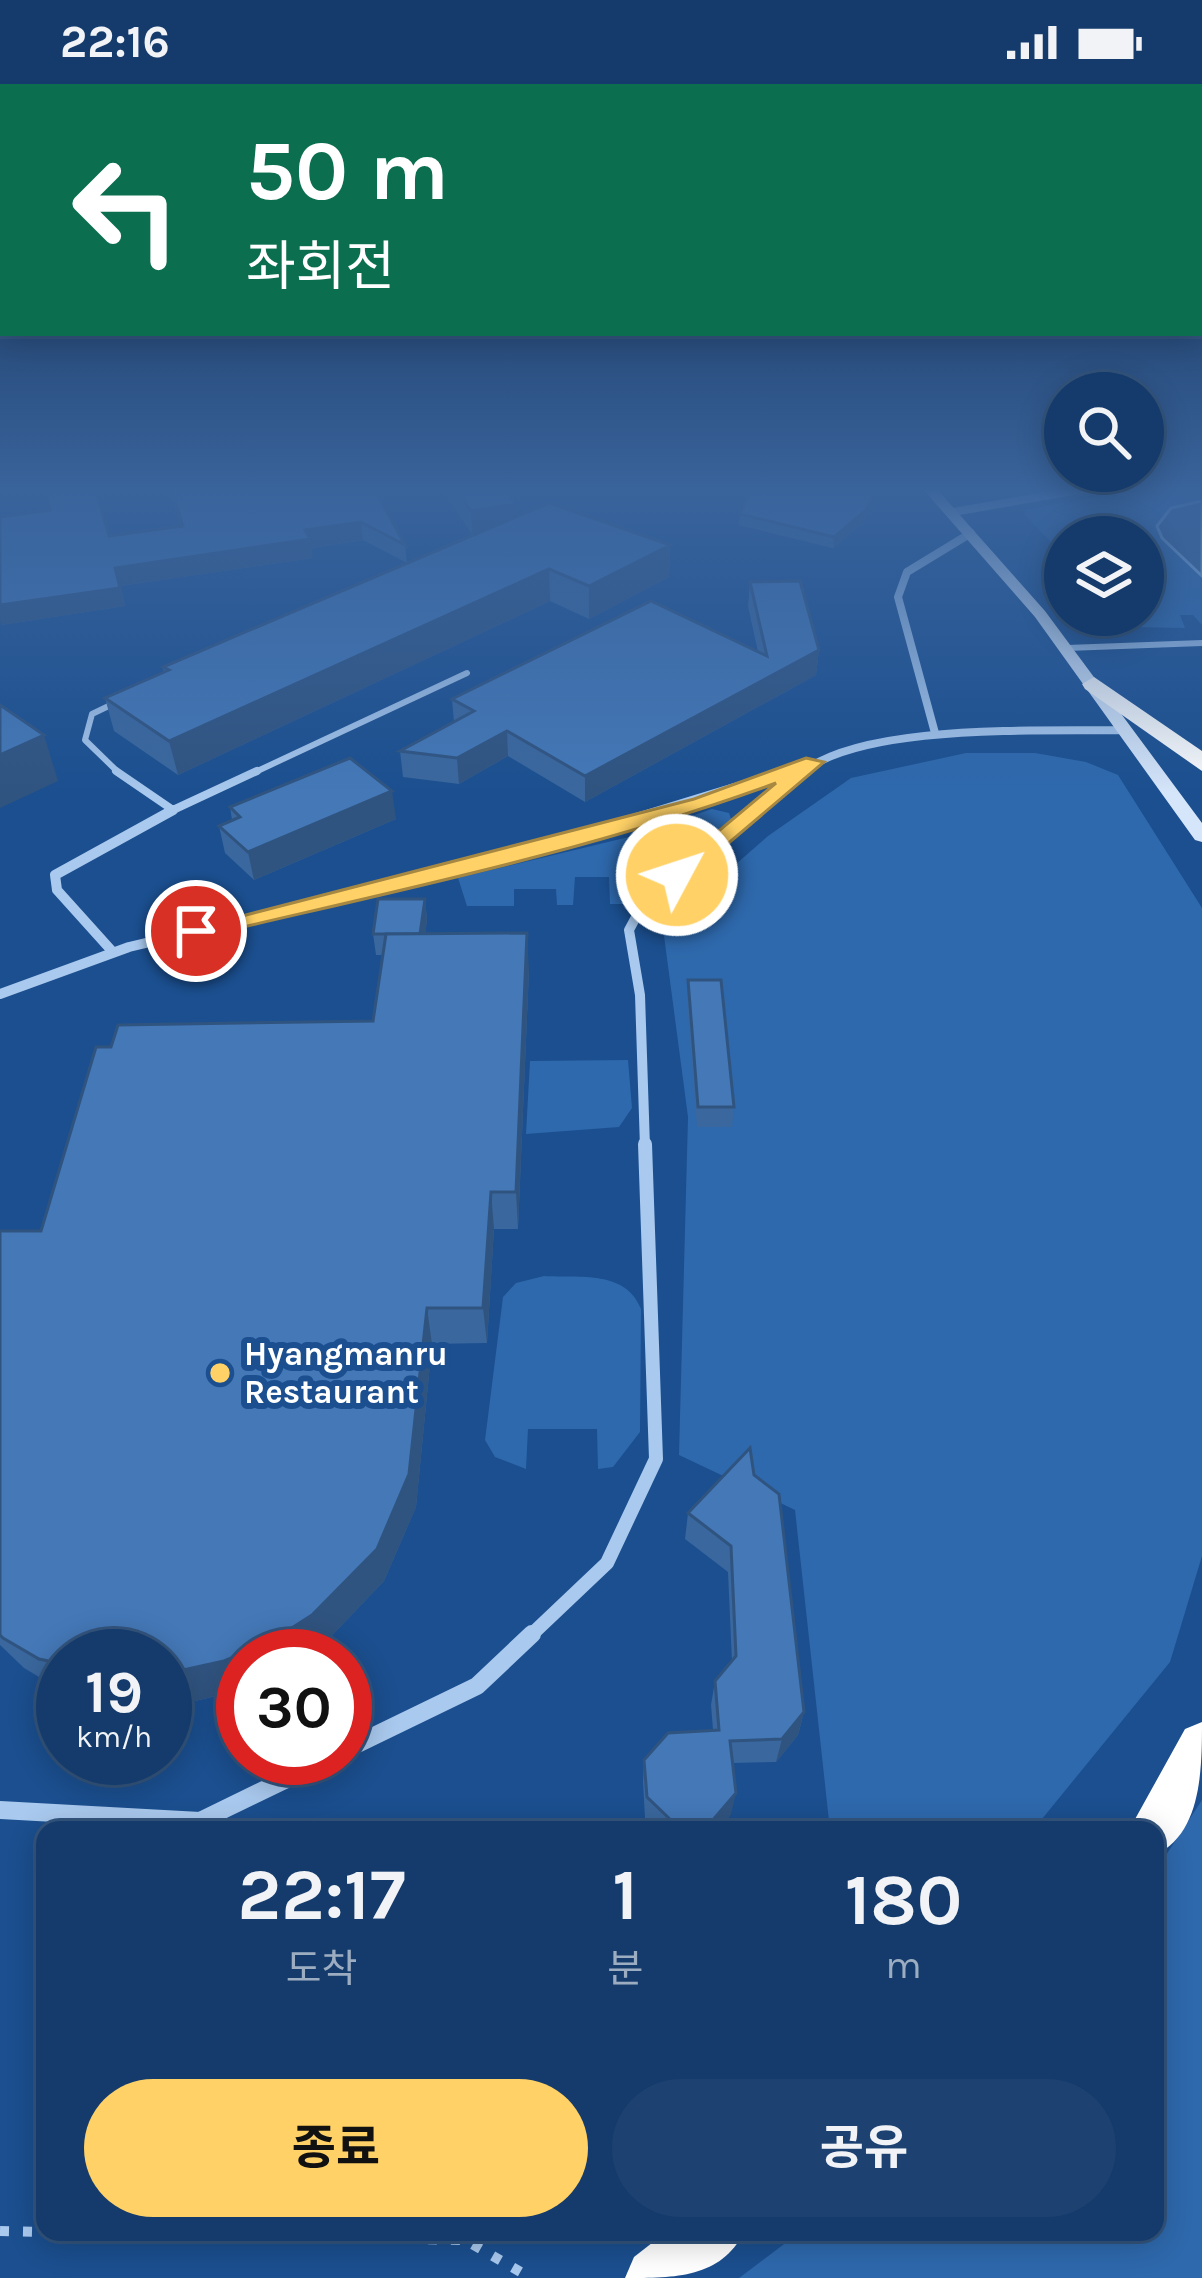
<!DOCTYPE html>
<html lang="ko">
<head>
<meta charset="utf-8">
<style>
	:root { --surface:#143b6b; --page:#1d4271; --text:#f1f3f6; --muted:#9dadc1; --line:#33557e; --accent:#ffd166 }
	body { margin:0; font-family:Karla,"Noto Sans KR",sans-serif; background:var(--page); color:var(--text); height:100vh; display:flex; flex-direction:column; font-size:45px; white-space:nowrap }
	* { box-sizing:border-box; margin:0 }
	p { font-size:39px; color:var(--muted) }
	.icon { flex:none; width:66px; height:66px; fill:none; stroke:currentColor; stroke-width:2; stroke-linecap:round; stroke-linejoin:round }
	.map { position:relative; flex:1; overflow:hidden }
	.drawer { position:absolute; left:36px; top:1737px; width:1128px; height:420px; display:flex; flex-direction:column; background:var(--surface); border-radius:24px; box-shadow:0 6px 30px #0003,0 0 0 3px var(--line) }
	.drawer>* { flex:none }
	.guide { position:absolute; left:0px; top:0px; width:1203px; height:252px; box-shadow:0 6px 30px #0003,0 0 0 3px var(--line); background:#0b6e4f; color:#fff; overflow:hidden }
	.tools { position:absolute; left:1044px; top:288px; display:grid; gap:24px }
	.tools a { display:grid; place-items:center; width:120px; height:120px; border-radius:50%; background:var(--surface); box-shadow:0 6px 30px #0003,0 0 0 3px var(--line); font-size:60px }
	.speed { position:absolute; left:36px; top:1545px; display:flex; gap:24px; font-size:60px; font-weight:700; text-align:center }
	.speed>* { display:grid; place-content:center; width:156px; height:156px; border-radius:50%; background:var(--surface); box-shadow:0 6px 30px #0003,0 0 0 3px var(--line); line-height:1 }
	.speed small { font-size:30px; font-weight:400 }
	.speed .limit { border:18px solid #d22; background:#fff; color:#111 }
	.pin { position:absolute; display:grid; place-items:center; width:102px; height:102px; color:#fff; margin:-51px; border:6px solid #fff; border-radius:50%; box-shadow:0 3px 12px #0007 }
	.me { position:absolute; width:132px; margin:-66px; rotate:50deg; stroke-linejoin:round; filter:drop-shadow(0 0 9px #0008) }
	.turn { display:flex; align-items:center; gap:42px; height:252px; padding:0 48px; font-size:54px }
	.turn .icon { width:156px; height:156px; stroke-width:2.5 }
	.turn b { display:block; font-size:84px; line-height:102px }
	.eta { display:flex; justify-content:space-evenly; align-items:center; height:204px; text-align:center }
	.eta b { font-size:72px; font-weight:700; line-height:84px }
	.cta { display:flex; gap:24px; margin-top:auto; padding:24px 48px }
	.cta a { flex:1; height:138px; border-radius:72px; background:var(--accent); color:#111; font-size:48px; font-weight:700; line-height:138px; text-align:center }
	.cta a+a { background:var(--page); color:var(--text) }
	.status { display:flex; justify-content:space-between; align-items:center; height:84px; padding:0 60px; background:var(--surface); direction:ltr }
	.status svg { height:33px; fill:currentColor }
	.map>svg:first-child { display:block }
	.green { fill:#2e69ad }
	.water { fill:#3c6290; stroke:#9cc4f0; stroke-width:3 }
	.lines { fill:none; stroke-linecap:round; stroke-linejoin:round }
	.path { stroke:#a9c9ee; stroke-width:10; stroke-dasharray:9 14; stroke-linecap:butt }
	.lane-far1 { stroke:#a9c9ee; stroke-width:6 }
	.lane { stroke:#a9c9ee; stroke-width:8 }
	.street-far3 { stroke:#a9c9ee; stroke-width:8 }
	.street-far2 { stroke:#a9c9ee; stroke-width:10 }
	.street-far1 { stroke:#a9c9ee; stroke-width:14 }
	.street { stroke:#a9c9ee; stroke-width:18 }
	.secondary { fill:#d6e6fa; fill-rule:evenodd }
	.highway { fill:#fff; fill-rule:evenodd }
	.wall { fill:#3a679d }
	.shaded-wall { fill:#305480 }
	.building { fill:#4478b7; stroke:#305480; stroke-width:3 }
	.route { fill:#ffd166; stroke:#a68842; stroke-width:3 }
	.poi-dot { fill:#ffd166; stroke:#1b4f8f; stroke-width:4.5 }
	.labels { text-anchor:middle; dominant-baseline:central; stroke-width:12; stroke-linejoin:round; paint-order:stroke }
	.poi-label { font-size:33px; font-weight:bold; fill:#fff; stroke:#1b4f8f; text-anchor:start }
</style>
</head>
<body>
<div class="status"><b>22:16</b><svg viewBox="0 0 49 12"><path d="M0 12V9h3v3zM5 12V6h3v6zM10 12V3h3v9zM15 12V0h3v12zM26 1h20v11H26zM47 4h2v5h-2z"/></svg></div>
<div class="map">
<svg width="1202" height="2194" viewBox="0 0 1202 2194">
	<rect width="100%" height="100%" fill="#1b4f8f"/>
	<!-- green -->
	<g class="green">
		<path d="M1140 404H1202V417L1184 420 1158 449 1202 492V541L1193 531H1180L1185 544 1131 543 1120 531H1143V453H1065V473L1024 430 1025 426Z"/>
		<path d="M966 669H1035L1086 678 1118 691 1202 824V1472L1170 1578 1033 1746H830L795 1426 679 1371 688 1033 663 844 768 752 851 694Z"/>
		<path d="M712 725 729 729 731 735 627 820H610L609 793H575L573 821H557L556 805H514V822H467L458 794 633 752Z"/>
		<path d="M628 976 632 1024 619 1043 526 1050 530 977Z"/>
		<path d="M544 1192C580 1194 626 1186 641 1225L640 1348 613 1383 598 1385 597 1345H528L526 1385 495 1373 485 1356 503 1213 516 1199Z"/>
		<path d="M1202 1716V2194H739L800 2148H1155V1788Z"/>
	</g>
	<!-- water -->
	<path class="water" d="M1202 417V492L1162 454 1157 442 1171 424Z"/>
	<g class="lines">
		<!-- path -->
		<g class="path">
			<path d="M0 2147 45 2148"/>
			<path d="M60 2148 465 2156 531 2194"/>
		</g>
		<!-- lane-far1 -->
		<g class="lane-far1">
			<path d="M1067 564 1202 559"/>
			<path d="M117 618 92 630 85 656 120 690"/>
			<path d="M251 690 467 589"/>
		</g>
		<!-- lane -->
		<path class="lane" d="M116 687 173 726 257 687"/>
		<!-- street-far3 -->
		<g class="street-far3">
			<path d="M953 428 1091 404"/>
			<path d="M935 649 898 513 907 488 971 449"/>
			<path d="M782 690 801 683"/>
			<path d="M800 690C862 638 1043 648 1124 646"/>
		</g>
		<!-- street-far2 -->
		<g class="street-far2">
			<path d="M111 866 57 806 55 791 173 726"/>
			<path d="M0 910 129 863 522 769 790 687"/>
			<path d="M645 1063 640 911 629 846 643 820 803 687"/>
		</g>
		<!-- street-far1 -->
		<path class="street-far1" d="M529 1553 607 1479 656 1375 645 1060"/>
		<!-- street -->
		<g class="street">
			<path d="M345 1666 477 1602 532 1550"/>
			<path d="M0 1726 200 1737 330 1674"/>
		</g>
		<!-- secondary -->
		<path class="secondary" d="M922 404H936L1045 527 1202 739V758L1195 756 1035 533Z"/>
		<!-- highway -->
		<g class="highway">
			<path d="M1094 593 1202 667V687L1085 605 1082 600Z"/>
			<path d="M1202 1638C1202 1684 1202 1750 1155 1771V1746H1129L1185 1645Z"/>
			<path d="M666 2148H744C721 2194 675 2194 625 2194L634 2173Z"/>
		</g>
	</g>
	<!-- wall -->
	<g class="wall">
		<path d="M169 404H374L405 461 407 479 363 456 311 464 312 474 120 502 125 522 1 541 0 433 109 452 181 442Z"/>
		<path d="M442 404H504L516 433 670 461 669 493 589 535 550 517 178 691 114 647 105 614 164 589 163 583 478 449 472 450Z"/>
		<path d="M875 409 873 419 864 437 833 464 739 441 740 430Z"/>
		<path d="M750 498 819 566 816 591 585 718 508 672 459 700 403 693 400 667 454 638 452 615 758 568 748 522Z"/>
		<path d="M230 723 396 735 254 796 225 769 219 742 232 736Z"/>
		<path d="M425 815 427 836 425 850 529 886 518 1145H494L487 1259 432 1260 416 1423 384 1497 322 1562 238 1607 191 1618 165 1620V1572H63V1605H59L24 1584 0 1561V1147H41L111 963 373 937 383 871H376L373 850Z"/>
		<path d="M688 896 734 1023 732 1043H697L687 917Z"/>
		<path d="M754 1391 804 1628 798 1651 776 1678 732 1679 731 1730 719 1746H658L645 1734 643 1698 644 1676 713 1646 711 1621 715 1597 732 1578 728 1488 685 1455 688 1429Z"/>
	</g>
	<!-- shaded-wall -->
	<g class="shaded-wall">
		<path d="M875 409 873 419 864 437 833 464 834 453Z"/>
		<path d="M516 420 517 444 472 450 471 427Z"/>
		<path d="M361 438 363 456 311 464 312 474 120 502 115 484 305 446Z"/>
		<path d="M670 461 669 493 589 535V502Z"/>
		<path d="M549 485 550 517 178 691 169 657Z"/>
		<path d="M120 504 125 522 1 541 0 536V521Z"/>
		<path d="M819 566 816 591 585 718V692Z"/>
		<path d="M507 647 508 672 459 700 457 674Z"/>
		<path d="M44 651 58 697 0 724V671Z"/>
		<path d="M392 707 396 735 254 796 248 768Z"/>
		<path d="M425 815 427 836 423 871 420 850Z"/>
		<path d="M527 849 529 886 518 1145 516 1108Z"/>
		<path d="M491 1108 494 1145 487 1259 483 1224Z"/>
		<path d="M427 1224 432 1260 416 1423 384 1497 322 1562 307 1572H243V1605L191 1618 176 1589Z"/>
		<path d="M804 1628 798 1651 776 1678 782 1655Z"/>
		<path d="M736 1709 731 1730 719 1746H711L712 1737Z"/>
	</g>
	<!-- building -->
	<g class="building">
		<path d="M45 404H95L109 452 183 442 171 404H374L405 461 361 438 305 446 310 455 115 484 120 504 0 521V433L50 426Z"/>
		<path d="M456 404H504L516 420 471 427Z"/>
		<path d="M750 404H869L875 409 866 426 834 453 740 430Z"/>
		<path d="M549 419 670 461 589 502 549 485 169 657 105 614 169 586 163 583Z"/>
		<path d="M800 497 819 566 585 692 507 647 457 674 400 667 474 627 452 615 651 517 767 572 750 498Z"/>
		<path d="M0 621 44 651 0 671Z"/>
		<path d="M350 674 392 707 248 768 219 742 240 733 230 723Z"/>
		<path d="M378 815H425L420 850H373Z"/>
		<path d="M527 849 516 1108H491L483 1224H427L409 1390 377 1465 312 1531 270 1558 224 1577 165 1590V1572H63V1580L39 1575 3 1554 0 1551V1147H41L96 963H111L118 941 373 937 386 850Z"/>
		<path d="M688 896H721L734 1023H698Z"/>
		<path d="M750 1364 754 1391 779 1410 804 1628 782 1655 730 1657 736 1709 712 1737 675 1740 647 1713 644 1676 668 1649 719 1646 715 1597 736 1572 731 1462 688 1429Z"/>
	</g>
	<!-- sky -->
	<linearGradient id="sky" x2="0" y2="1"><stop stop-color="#0f2b4f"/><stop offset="0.57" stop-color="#39639b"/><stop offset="1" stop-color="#39639b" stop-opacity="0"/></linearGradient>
	<rect width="1202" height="711" fill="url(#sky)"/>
	<!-- route -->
	<path class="route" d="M806 674 824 678 685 796 666 791 776 699C588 768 390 808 196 854L184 847 694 715Z"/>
	<!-- markers -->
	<circle class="poi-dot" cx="220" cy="1289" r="12"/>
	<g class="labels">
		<!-- poi labels -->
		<g class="poi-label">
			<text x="244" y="1270">Hyangmanru<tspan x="244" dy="38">Restaurant</tspan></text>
		</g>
	</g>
</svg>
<div class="tools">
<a><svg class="icon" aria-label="search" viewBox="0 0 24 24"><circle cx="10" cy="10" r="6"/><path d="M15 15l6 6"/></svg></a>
<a><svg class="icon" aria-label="layers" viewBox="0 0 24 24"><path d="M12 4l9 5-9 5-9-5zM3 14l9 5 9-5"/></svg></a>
</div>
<div class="speed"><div>19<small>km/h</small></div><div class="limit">30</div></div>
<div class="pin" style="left:196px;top:847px;background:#d93025"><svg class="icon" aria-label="arrive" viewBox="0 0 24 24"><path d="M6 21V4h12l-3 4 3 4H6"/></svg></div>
<svg class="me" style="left:677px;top:791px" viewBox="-20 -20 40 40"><circle r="17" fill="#ffd166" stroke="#fff" stroke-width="3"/><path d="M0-11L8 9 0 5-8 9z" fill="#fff"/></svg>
<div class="guide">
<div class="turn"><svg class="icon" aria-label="left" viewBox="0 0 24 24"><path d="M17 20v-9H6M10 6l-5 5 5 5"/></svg><div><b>50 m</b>좌회전</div></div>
</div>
<section class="drawer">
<div class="eta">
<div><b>22:17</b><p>도착</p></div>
<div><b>1</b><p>분</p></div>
<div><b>180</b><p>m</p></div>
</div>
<div class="cta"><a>종료</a><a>공유</a></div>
</section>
</div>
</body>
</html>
